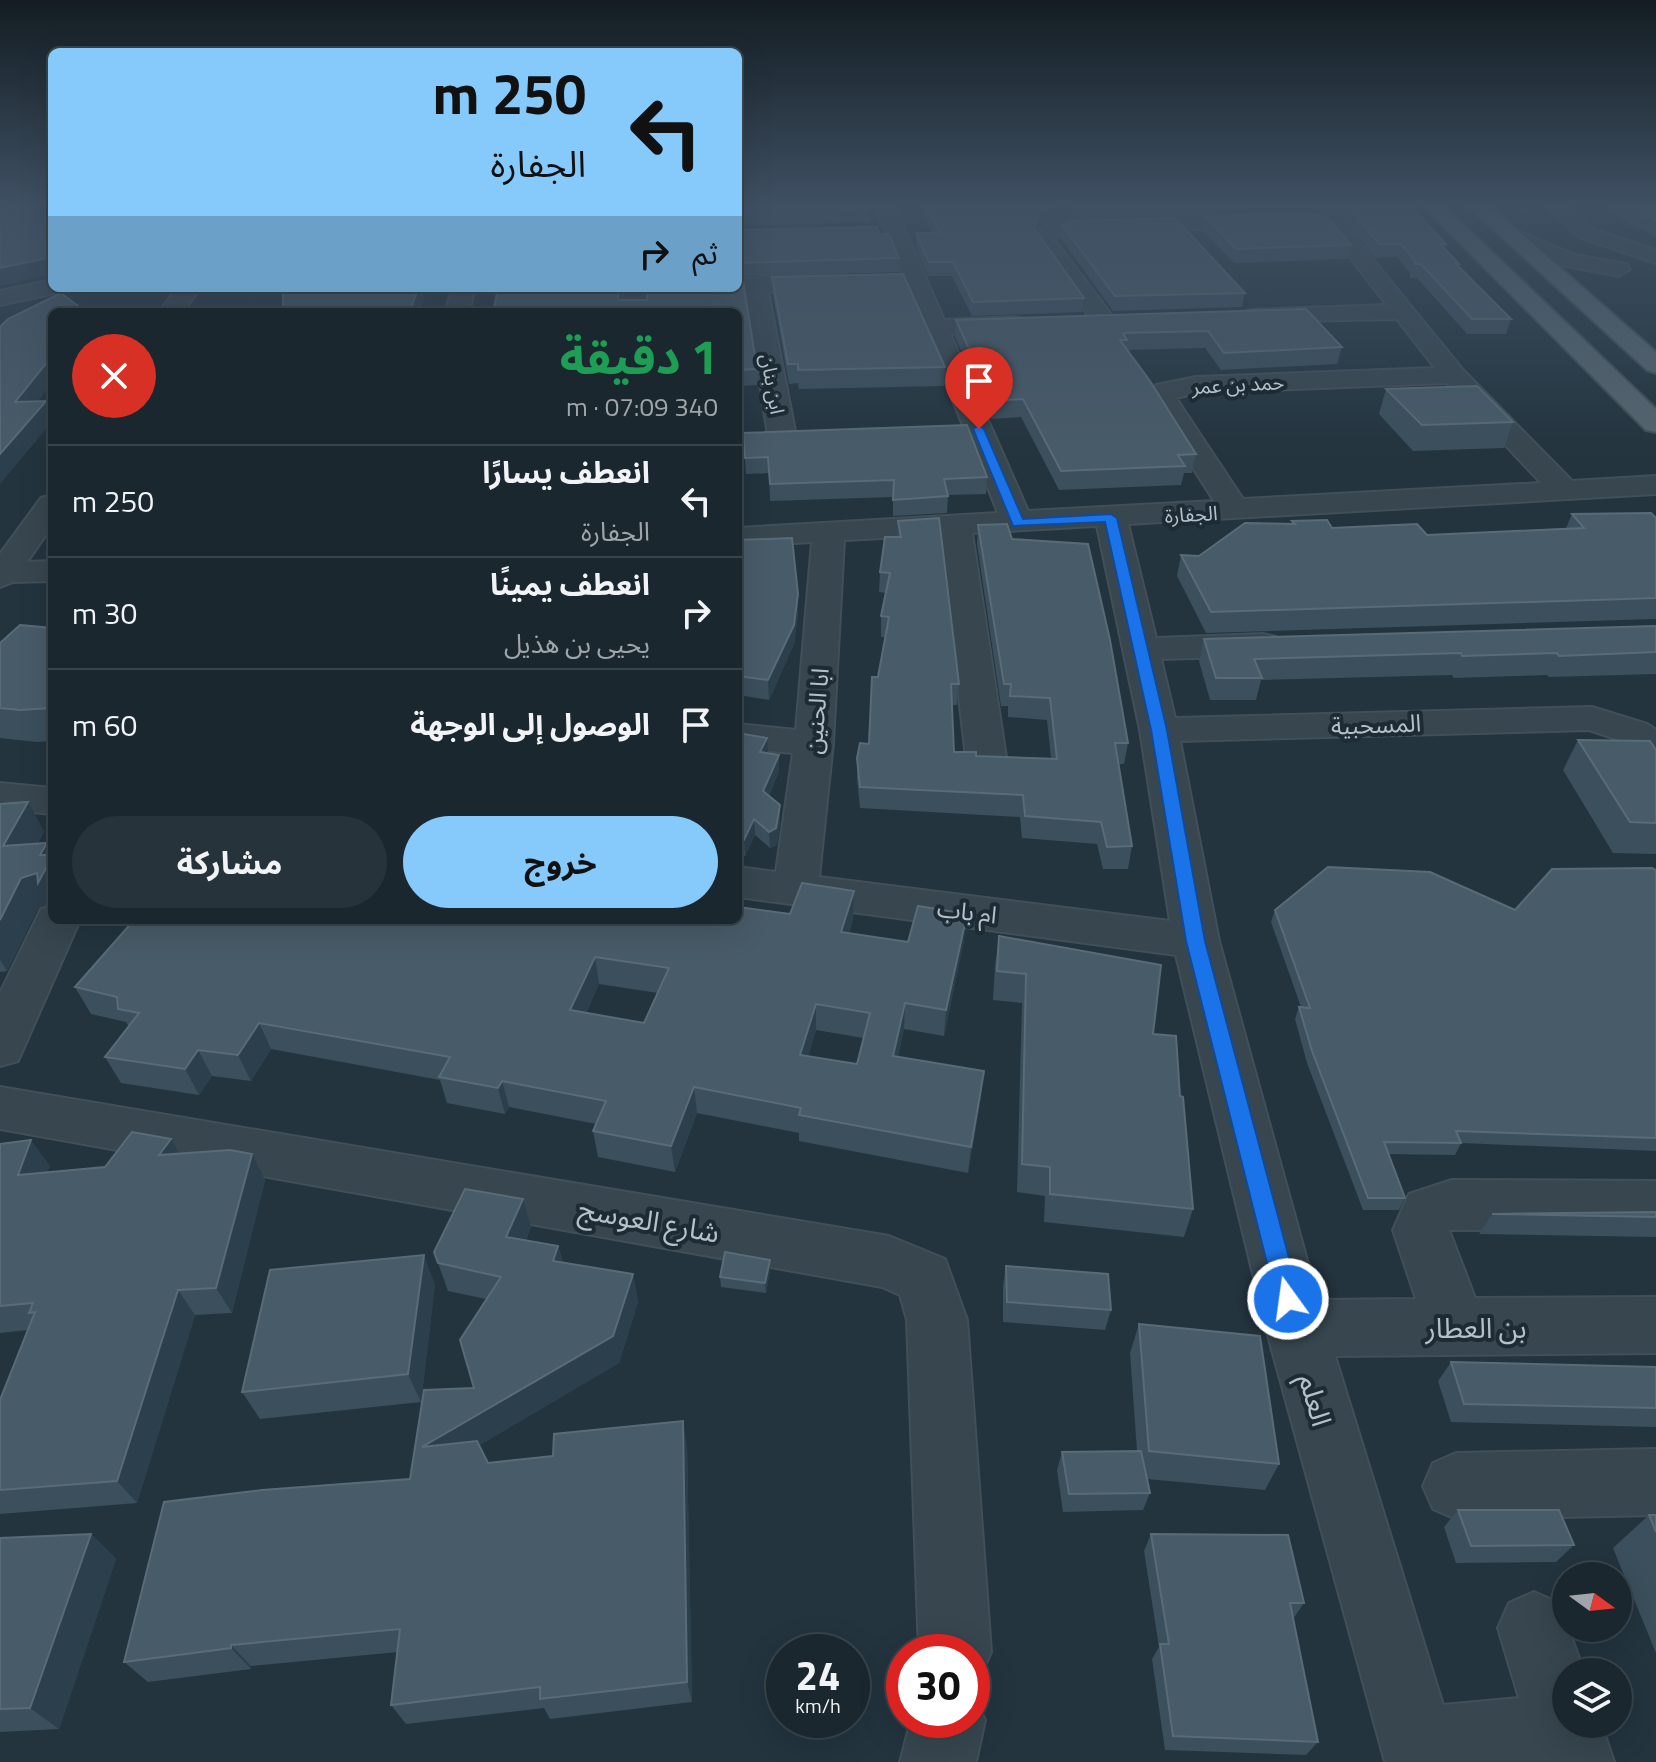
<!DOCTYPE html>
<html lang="ar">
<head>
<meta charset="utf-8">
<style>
	:root { --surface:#1a272f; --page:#27333b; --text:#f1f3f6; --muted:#9fa5aa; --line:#38444b; --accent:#86cafc }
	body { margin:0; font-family:"Titillium Web","Noto Sans Arabic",sans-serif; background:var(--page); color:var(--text); direction:rtl; height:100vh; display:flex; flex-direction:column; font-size:30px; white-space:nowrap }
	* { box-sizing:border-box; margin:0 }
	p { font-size:26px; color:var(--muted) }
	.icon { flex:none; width:44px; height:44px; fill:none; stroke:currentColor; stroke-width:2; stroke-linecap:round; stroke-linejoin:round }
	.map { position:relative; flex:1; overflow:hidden; direction:ltr }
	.details { position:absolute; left:48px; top:308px; width:694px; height:616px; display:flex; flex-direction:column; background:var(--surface); border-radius:12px; box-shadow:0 8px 32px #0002,0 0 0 2px var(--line); direction:rtl }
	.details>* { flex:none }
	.guide { position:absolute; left:48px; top:48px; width:694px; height:244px; border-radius:12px; box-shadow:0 8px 32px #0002,0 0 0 2px var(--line); direction:rtl; background:#86cafc; color:#111; overflow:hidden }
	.needle { width:52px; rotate:105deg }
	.fabs { position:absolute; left:1552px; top:1562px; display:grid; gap:16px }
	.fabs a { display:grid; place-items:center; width:80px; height:80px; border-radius:50%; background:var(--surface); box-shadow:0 8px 32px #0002,0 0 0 2px var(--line); font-size:40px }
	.speed { position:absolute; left:766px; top:1634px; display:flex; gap:16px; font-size:40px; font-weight:700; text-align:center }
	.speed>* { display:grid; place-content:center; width:104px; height:104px; border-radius:50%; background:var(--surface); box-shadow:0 8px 32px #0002,0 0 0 2px var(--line); line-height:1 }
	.speed small { font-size:20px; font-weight:400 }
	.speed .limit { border:12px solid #d22; background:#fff; color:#111 }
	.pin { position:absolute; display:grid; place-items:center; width:68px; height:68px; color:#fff; margin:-82px -34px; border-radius:50% 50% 50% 0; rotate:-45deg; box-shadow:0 0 8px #0007 }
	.pin .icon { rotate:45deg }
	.me { position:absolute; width:88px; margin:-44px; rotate:346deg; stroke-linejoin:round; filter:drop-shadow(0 0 6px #0008) }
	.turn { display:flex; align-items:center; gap:28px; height:168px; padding:0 24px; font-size:36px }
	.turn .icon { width:104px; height:104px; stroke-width:2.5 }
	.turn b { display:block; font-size:56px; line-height:68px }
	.then { display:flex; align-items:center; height:76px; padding:0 24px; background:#0003; gap:16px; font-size:30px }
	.round { display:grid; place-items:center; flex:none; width:84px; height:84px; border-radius:42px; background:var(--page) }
	.summary { display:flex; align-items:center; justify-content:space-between; height:136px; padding:0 24px }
	h1 { font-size:48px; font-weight:700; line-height:60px; color:#1e9e55 }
	.primary-button { display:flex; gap:16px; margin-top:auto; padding:16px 24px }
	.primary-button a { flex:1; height:92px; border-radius:48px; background:var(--accent); color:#111; font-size:32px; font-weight:700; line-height:92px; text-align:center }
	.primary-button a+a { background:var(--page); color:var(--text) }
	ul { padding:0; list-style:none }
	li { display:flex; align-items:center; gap:24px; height:112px; padding:0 24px; border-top:2px solid var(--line) }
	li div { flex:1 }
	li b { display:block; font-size:30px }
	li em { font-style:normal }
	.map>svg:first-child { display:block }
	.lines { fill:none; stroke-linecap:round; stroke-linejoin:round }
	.minor-casing { stroke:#414f58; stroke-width:4 }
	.major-casing { stroke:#414f58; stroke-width:4 }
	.minor { fill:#37464f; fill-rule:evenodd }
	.major { fill:#55656f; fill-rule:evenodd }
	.wall { fill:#3b4f5c; fill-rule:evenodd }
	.shaded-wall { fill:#2c3f4c }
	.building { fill:#485b68; stroke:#596b77; stroke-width:2; fill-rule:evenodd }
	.route { fill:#1a73e8; stroke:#114b97; stroke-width:2 }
	.labels { text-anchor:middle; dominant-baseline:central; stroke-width:8; stroke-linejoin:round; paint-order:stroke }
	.far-street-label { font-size:20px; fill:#b4c0ca; stroke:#1c2b34 }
	.street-label { font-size:24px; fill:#b4c0ca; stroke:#1c2b34 }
	.near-street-label { font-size:28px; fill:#b4c0ca; stroke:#1c2b34 }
</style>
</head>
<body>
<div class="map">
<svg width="1656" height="1762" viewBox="0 0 1656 1762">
	<rect width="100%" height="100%" fill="#23343f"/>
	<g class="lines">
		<defs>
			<g id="minor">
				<path d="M875 206H895L944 320 1015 317 1023 319 1027 324 1023 329 1015 331 950 334 1028 511 1214 501 1154 407 1150 398 1156 385 1196 377 1435 368 1397 319 1244 322 1240 317 1244 312 1252 310 1387 305 1329 231 1315 226 1063 232 1056 237V242L1116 321 1112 326H1096L1036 242 1038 231 1050 223 1070 219 1293 212 1318 214 1343 223 1463 370 1572 481 1656 476V494L1128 524 1156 638 1263 634 1276 637 1281 645 1276 653 1263 656 1161 659 1175 718 1592 707 1647 724 1656 730V760L1642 756 1619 740 1589 730 1180 741 1219 941 1318 1300 1416 1299 1393 1230 1409 1194 1452 1180 1656 1181V1229L1449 1230 1475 1298 1656 1297V1353L1335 1356 1443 1705 1519 1698 1498 1628 1509 1603 1534 1592 1559 1603 1584 1672H1566V1724H1601L1614 1762H1385L1266 1328 1176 955 738 897V867L776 872 793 753 738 748V724L796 730 812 542 738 546V528L998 513ZM1447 383 1541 483 1243 499 1176 398 1196 393ZM1097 526 1140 730 1170 921 819 877 833 743 844 540 940 535 966 757 972 766 986 769 1000 766 1006 757 972 533C1014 531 1054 528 1097 526Z"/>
				<path d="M1545 206H1567L1595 230 1656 250V263L1581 238Z"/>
				<path d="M1508 227 1575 255 1627 264 1630 269 1619 276 1561 265 1501 237 1498 233 1501 229Z"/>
				<path d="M832 276 843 283 840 288 768 292 796 436 792 442 782 444 772 442 768 436 746 292 728 288H738V279Z"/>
				<path d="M52 280V288H63L60 292 0 305V291Z"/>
				<path d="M177 288H200L183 312H159Z"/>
				<path d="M453 288H475L469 312H445Z"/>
				<path d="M624 288H646V312H622Z"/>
				<path d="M52 495V526L27 562 52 561V581L13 582 0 587V554L41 498Z"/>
				<path d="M0 783 52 788V814L0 809Z"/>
				<path d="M52 905V920H80L18 1061 0 1066V993L41 909Z"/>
				<path d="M0 1087 889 1236 945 1259 967 1320 991 1652 980 1677 972 1681V1652H919L907 1320 900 1295 882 1287 0 1129Z"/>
				<path d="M1656 1449V1515L1456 1519 1433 1509 1423 1486 1433 1463 1456 1453Z"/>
				<path d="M972 1693 985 1720 976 1762H900L911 1720H972Z"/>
			</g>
			<g id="major">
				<path d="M1423 206H1444L1656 409V432L1646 430Z"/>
				<path d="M1468 206H1490L1656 352V373L1647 370Z"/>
			</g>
		</defs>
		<!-- minor casing -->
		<use href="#minor" class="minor-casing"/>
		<!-- major casing -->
		<use href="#major" class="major-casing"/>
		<!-- minor -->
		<use href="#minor" class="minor"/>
		<!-- major -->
		<use href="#major" class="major"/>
	</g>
	<!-- wall -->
	<g class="wall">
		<path d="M738 206 870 209V222L738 226Z"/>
		<path d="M918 206H1410L1446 244 1445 249 1459 264 1458 267 1511 319 1506 334H1467L1417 278H1410V273L1397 257 1375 258 1345 221 1318 211 1293 209 1069 216 1049 220 1036 228V230L1084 298 1082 312 972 316 952 276H928L916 247V233H932Z"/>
		<path d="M1605 206H1656V238L1644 229H1636Z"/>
		<path d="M1205 216 1351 245 1347 259 1234 263 1203 230Z"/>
		<path d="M1062 225 1245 293 1242 307 1113 311 1061 238Z"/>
		<path d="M738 230 880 235 899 258V272L738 277Z"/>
		<path d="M772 277 945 367 944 386 799 389 798 383 789 384 773 295Z"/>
		<path d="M738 279 743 281 757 369V385L738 386V312H493L498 288H622L621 300H647V288H738Z"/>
		<path d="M1306 309 1342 347 1337 364 1221 370 1205 348 1127 350 1196 454 1192 473H1184L1181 485 1059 490 1021 417 991 419 955 337 956 320Z"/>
		<path d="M1386 389 1513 422 1504 448 1413 451 1379 414Z"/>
		<path d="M743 433 987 477 986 494 948 495 947 513 893 516V497L770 501 769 473 746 474Z"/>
		<path d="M1572 514 1656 518V619L1206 633 1177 576 1181 555 1199 556 1291 524 1292 521 1332 528 1427 535 1566 528Z"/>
		<path d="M898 521 959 684 957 705H952L954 752 976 756 1051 758 1047 720 1008 717V706H1001L977 544 978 525 1012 539 1128 743 1124 764H1119L1132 846 1128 869H1103L1097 844 1022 838 1020 817 860 808 857 779V758L869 744 878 677 886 637H881V616L886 593 879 592 880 572 897 537Z"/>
		<path d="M738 550 798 613 794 644 769 700 738 695Z"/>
		<path d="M1656 626V674L1549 677 1547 675 1454 678 1452 675 1261 680 1256 700H1210L1199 661 1204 639Z"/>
		<path d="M52 628V741L37 742 0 738V643Z"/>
		<path d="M738 733 768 753 779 755V771L769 796 780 805V821L777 845 770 848 755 835 745 856 738 855Z"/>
		<path d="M1578 740 1656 750V854L1613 853 1563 770Z"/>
		<path d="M0 804 44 831 38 843H47L52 852V907L50 904 38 908 7 971 0 972Z"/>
		<path d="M1656 870V1151L1461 1143 1455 1155 1388 1154 1405 1198 1399 1210H1363L1307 1063 1295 1019 1299 1007H1301L1271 922 1275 910H1515Z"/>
		<path d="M854 891 853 918 849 933 908 942 964 940 944 1036 904 1029 898 1056 981 1097 968 1173 799 1141V1133L697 1113 675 1172 598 1157 593 1131 596 1124 509 1107 505 1114 447 1103 440 1080 271 1049 251 1081 212 1076 199 1095 121 1083 105 1057 129 1027 126 1022 91 1014 75 987 790 914ZM599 984 658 993 644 1023 586 1013ZM816 1030 863 1038 857 1064 808 1056Z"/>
		<path d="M999 936 1153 1034 1180 1096 1193 1209 1184 1237 1044 1222 1045 1196 1017 1192 1022 1003 993 1000 995 965Z"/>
		<path d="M171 1139 179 1153 265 1180 232 1313 195 1315 137 1503 0 1514V1400L28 1330 0 1333V1144L50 1166 47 1172 105 1167Z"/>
		<path d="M523 1199 531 1227 526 1240 558 1246 563 1262 633 1274 638 1302 619 1363 479 1445 488 1463 687 1446 692 1702 550 1719 544 1708 406 1724 391 1705 398 1652 251 1666V1669L148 1682 124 1662 410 1479 474 1388 486 1299 448 1291 438 1263Z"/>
		<path d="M1656 1212V1237L1479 1234 1492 1214Z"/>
		<path d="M1006 1266 1111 1310 1105 1330 1003 1322V1286Z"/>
		<path d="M770 1270 766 1293 721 1287 720 1277Z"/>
		<path d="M435 1284 421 1402 260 1419 242 1392Z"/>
		<path d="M1139 1324 1279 1464 1265 1490 1147 1479 1150 1493 1143 1510 1063 1512 1057 1470 1062 1452 1137 1451 1130 1353Z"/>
		<path d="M1451 1362 1656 1367V1427L1451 1422 1438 1381Z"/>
		<path d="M1458 1510 1574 1545 1556 1562 1456 1563 1444 1527Z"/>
		<path d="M1649 1515H1656V1653L1613 1548Z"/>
		<path d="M91 1534 116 1559 59 1729 0 1732V1538Z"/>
		<path d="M1151 1534 1304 1603 1293 1619 1318 1742 1306 1755 1165 1750 1152 1659 1159 1647 1144 1551Z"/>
	</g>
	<!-- shaded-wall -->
	<g class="shaded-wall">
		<path d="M0 206H24L0 209Z"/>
		<path d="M1056 206H1071L1069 216 1049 220 1036 228 1033 241 1034 228 1038 215 1051 207Z"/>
		<path d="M52 257V274L0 286V268Z"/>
		<path d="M418 288H424L425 296 420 312H410Z"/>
		<path d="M619 288H622L620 312 618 300Z"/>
		<path d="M52 356V383L23 421 15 402Z"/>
		<path d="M46 401 52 416V422L0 484V454Z"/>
		<path d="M798 594V613L794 644 769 700 768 680Z"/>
		<path d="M767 738 768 754 760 752Z"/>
		<path d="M779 755V771L764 808 763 791Z"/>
		<path d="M28 802 44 831 20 875 3 846Z"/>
		<path d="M780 805V821L777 845 770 848 769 832Z"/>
		<path d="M754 819 755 835 745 856 744 840Z"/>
		<path d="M47 843 52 852V907L50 904 38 908 7 971 0 960V920L21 878 37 873 40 855Z"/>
		<path d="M854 891 853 918 841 958V932Z"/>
		<path d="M967 914 964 940 944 1036 946 1010Z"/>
		<path d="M595 957 599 984 575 1036 570 1010Z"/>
		<path d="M905 1003 904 1029 892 1082 893 1056Z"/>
		<path d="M816 1004V1030L800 1081V1055Z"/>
		<path d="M259 1023 271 1049 251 1081 238 1055Z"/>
		<path d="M198 1050 212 1076 199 1095 185 1069Z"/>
		<path d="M984 1071 981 1097 968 1173 971 1147Z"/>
		<path d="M502 1081 509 1107 505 1114 498 1088Z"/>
		<path d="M694 1087 697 1113 675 1172 671 1146Z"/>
		<path d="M171 1139 186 1165 159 1155Z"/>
		<path d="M31 1140 50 1166 37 1200 18 1175Z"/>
		<path d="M252 1154 265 1180 232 1313 216 1288Z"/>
		<path d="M523 1199 531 1227 515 1265 506 1237Z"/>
		<path d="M558 1246 566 1274 553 1261Z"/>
		<path d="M424 1255 435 1284 421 1402 408 1374Z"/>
		<path d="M770 1260V1270L766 1293 765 1283Z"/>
		<path d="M633 1274 638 1302 619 1363 435 1472 422 1447Z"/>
		<path d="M178 1290 195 1315 137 1503 117 1481Z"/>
		<path d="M683 1421 687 1446 692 1702 687 1682Z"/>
		<path d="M91 1534 116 1559 59 1729 30 1708Z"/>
		<path d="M231 1645 251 1666V1669L231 1648Z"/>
	</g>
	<!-- building -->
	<g class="building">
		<path d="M25 206H52V220H48L52 222V257L0 268V210Z"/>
		<path d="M738 206H869L870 209 738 213Z"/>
		<path d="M926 206H1056L1051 207 1038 215 1034 228 1084 298 973 302 953 262H929L916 233H940Z"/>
		<path d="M1343 206H1410L1446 244H1440L1459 264H1456L1511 319H1472L1421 264H1415L1414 259 1401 244H1379L1349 208Z"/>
		<path d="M1627 206H1656V221L1649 216H1641Z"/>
		<path d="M1318 215 1330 220 1351 245 1236 249 1205 216Z"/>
		<path d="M1175 218 1245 293 1115 296 1062 225 1072 221Z"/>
		<path d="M877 227 880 235 889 234 899 258 738 263V230Z"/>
		<path d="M903 274 945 367 798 370V364H788L772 277Z"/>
		<path d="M738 279 743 281 757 369 738 370V312H493L498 288H619L618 300H647V288H738Z"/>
		<path d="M283 288H418L410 312H248L249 310 283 308Z"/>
		<path d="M61 293 86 312H52V356L15 402 46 401 0 454V327L8 319Z"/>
		<path d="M1306 309 1342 347 1224 353 1208 331 1123 333 1127 340H1120L1150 381 1196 454 1178 455 1185 466 1061 471 1023 399 992 401 956 320Z"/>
		<path d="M1477 386 1513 422 1422 425 1386 389Z"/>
		<path d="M967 425 987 477 944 479 948 496 893 500 894 480 770 484 768 457 745 458 743 433Z"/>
		<path d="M1651 513 1656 518V598L1211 612 1181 555 1199 556 1245 523 1295 524 1292 521 1327 520 1332 528 1417 524 1427 535 1584 528 1572 514Z"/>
		<path d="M939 518 959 684H951L954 752H976V756L1057 759 1050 698 1010 696 1011 684H1004L978 525 1007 524 1012 539 1088 544 1110 640 1128 743H1115L1132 846 1107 847 1101 822 1025 816 1023 795 860 787 857 758 860 743 869 744 872 677H878L889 617 881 616 890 573 880 572 885 537H901L898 521Z"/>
		<path d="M792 538 798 594 794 625 768 680 738 676V550H740L739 540Z"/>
		<path d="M20 625 52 628V705L51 708 20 710 0 708V643Z"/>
		<path d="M1656 626V652L1559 656 1557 653 1462 656 1461 653 1254 659 1262 678H1216L1204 639Z"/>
		<path d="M738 733 767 738 760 752 779 755 763 791 780 805 776 828 769 832 754 819 744 840 738 839Z"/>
		<path d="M1578 740 1650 741 1656 750V823L1630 822Z"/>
		<path d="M28 802 3 846 47 843 40 855H52V857L38 883 37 873 21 878 0 920V804Z"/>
		<path d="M1328 867 1430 872 1515 910 1552 869 1652 868 1656 870V1138L1456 1131 1461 1143 1384 1142 1405 1198H1368L1312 1051 1299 1007 1310 1008 1275 910Z"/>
		<path d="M802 883 854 891 841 932 908 942 918 906 967 914 946 1010 905 1003 893 1056 984 1071 971 1147 799 1115 801 1108 694 1087 671 1146 593 1131 606 1101 502 1081 498 1088 439 1077 450 1057 259 1023 238 1055 198 1050 185 1069 105 1057 139 1013 118 1009 117 997 75 987 134 920H738V907L790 914ZM595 957 669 968 644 1023 570 1010ZM816 1004 870 1013 857 1064 800 1055Z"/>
		<path d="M999 936 1161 965 1153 1034 1176 1036 1180 1096 1183 1097 1193 1209 1050 1194V1167L1022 1164 1026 974 997 971Z"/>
		<path d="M132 1132 171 1139 159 1155 230 1150 252 1154 216 1288 178 1290 117 1481 0 1490V1400L35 1312 29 1313 33 1303 0 1306V1144L31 1140 18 1175 105 1167Z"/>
		<path d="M465 1189 523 1199 506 1237 558 1246 553 1261 633 1274 613 1336 422 1447 477 1441 488 1463 553 1456 554 1434 683 1421 687 1682 540 1699V1687L391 1705 400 1629 231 1645V1648L124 1662 164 1502 262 1490 410 1479 424 1390 474 1388 460 1340 501 1277 438 1263 434 1252Z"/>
		<path d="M1656 1212V1217L1492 1214Z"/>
		<path d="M725 1252 770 1260 765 1283 720 1277Z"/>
		<path d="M424 1255 408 1374 242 1392 270 1270Z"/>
		<path d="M1006 1266 1108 1274 1111 1310 1007 1302Z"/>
		<path d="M1139 1324 1260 1336 1279 1464 1149 1451Z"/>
		<path d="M1451 1362 1656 1367V1408L1464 1404Z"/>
		<path d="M1141 1451 1150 1493 1069 1494 1062 1452Z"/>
		<path d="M1458 1510H1559L1574 1545 1471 1546Z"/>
		<path d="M1649 1515H1656V1532Z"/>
		<path d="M91 1534 30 1708 0 1709V1538Z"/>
		<path d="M1151 1534 1288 1535 1304 1603H1290L1318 1742 1173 1736 1160 1644H1169Z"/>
	</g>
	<!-- sky -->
	<linearGradient id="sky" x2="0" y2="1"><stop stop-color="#131d23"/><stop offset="0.45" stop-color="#3f5063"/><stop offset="1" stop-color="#3f5063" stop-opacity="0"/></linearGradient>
	<rect width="1656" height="453" fill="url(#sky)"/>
	<!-- route -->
	<path class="route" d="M979 425 984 429 1023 519 1111 514 1117 518 1167 730 1205 941 1300 1299 1296 1307 1288 1310 1279 1307 1276 1299 1186 941 1151 730 1105 522 1013 526 973 429Z"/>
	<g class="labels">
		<!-- far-street labels -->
		<g class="far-street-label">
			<text transform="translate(773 384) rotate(80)">ابن بنان</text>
			<text transform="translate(1238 384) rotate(-3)">حمد بن عمر</text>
			<text transform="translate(1191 514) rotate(-3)">الجفارة</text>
		</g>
		<!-- street labels -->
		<g class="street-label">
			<text transform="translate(816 711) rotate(-85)">ابا الحنين</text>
			<text transform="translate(1376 724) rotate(-2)">المسحبية</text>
			<text transform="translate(967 911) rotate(7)">ام باب</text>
		</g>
		<!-- near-street labels -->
		<g class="near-street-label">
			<text transform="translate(649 1220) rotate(10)">شارع العوسج</text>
			<text x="1476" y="1327">بن العطار</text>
			<text transform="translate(1316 1400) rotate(74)">العلم</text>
		</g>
	</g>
</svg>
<div class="fabs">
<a><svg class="needle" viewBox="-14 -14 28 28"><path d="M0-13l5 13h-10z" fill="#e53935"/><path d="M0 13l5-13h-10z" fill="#9fa5aa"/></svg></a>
<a><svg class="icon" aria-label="layers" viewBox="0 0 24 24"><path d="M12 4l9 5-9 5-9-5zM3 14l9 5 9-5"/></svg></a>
</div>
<div class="speed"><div>24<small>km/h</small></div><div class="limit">30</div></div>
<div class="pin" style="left:979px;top:429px;background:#d93025"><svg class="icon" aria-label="arrive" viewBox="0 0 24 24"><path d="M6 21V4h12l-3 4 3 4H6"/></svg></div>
<svg class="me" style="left:1288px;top:1299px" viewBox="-20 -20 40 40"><circle r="17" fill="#1a73e8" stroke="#fff" stroke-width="3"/><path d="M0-11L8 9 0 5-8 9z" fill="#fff"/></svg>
<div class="guide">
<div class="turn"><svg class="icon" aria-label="left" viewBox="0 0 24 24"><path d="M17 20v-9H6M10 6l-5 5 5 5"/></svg><div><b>250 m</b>الجفارة</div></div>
<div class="then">ثم<svg class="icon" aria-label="right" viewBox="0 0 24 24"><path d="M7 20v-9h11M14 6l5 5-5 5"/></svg></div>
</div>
<section class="details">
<div class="summary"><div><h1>1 دقيقة</h1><p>340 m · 07:09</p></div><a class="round" style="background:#d93025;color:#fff"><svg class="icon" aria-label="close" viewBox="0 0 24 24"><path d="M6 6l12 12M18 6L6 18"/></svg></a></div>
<ul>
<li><svg class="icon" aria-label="left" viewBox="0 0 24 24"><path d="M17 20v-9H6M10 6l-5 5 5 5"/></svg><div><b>انعطف يسارًا</b><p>الجفارة</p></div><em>250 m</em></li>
<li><svg class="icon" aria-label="right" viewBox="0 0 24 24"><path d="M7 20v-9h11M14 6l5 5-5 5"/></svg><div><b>انعطف يمينًا</b><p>يحيى بن هذيل</p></div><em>30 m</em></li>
<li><svg class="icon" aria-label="arrive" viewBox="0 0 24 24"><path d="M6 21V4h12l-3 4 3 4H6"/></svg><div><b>الوصول إلى الوجهة</b></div><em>60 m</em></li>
</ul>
<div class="primary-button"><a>خروج</a><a>مشاركة</a></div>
</section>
</div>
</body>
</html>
